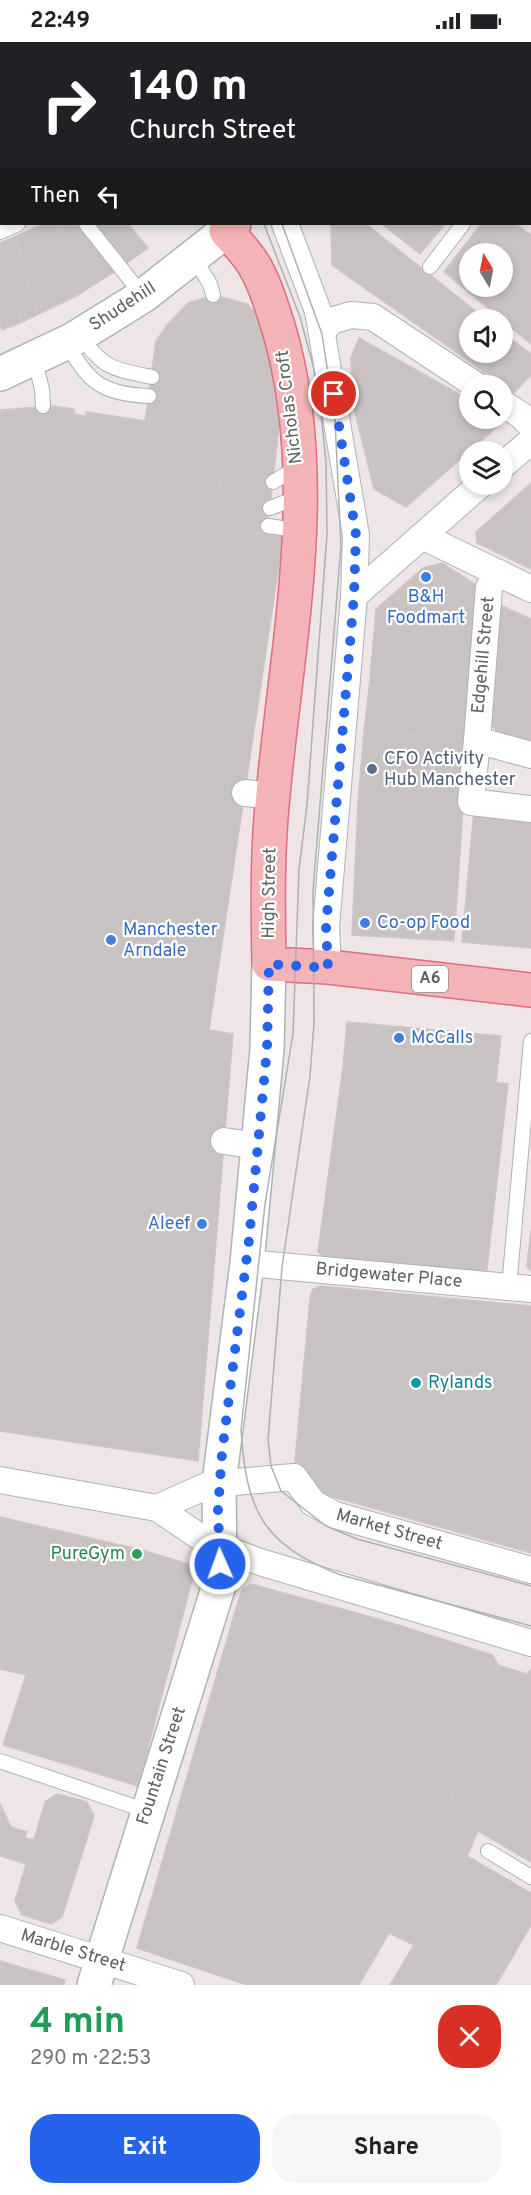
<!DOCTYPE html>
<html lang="en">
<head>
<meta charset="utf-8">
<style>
	:root { --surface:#fff; --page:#f6f6f6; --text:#202124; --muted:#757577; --accent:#2563eb }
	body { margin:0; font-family:Overpass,sans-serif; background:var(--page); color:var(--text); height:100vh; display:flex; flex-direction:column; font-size:22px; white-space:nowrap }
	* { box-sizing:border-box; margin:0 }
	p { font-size:20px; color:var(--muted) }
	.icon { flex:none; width:33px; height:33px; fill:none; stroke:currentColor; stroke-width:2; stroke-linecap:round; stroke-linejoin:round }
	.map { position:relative; height:1943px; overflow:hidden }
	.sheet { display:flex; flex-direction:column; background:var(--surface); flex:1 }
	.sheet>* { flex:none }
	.top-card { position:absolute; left:0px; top:0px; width:531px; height:183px; box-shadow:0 3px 9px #0003; background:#202124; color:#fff; overflow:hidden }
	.needle { width:39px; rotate:350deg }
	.controls { position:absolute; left:459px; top:201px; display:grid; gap:12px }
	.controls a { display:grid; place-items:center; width:54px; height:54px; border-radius:50%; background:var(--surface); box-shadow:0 3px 9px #0003; font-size:30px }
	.pin { position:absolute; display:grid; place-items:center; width:51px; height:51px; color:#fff; margin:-26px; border:3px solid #fff; border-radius:50%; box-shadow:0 2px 6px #0007 }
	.me { position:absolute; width:66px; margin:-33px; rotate:358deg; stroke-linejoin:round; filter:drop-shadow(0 0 4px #0008) }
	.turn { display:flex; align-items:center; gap:21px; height:126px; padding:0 30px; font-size:27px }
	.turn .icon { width:78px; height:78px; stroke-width:2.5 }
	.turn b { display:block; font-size:42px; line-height:51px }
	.then { display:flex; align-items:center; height:57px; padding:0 30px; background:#0003; gap:12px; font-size:22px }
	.round { display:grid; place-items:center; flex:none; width:63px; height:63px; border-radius:24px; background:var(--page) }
	.headline { display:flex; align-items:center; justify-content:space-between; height:102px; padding:0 30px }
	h1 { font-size:36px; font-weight:700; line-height:45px; color:#1e9e55 }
	.button { display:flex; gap:12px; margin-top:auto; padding:12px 30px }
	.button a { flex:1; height:69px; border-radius:24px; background:var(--accent); color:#fff; font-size:24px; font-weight:700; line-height:69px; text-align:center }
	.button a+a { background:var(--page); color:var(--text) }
	.status { display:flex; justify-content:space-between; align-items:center; height:42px; padding:0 30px; background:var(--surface); direction:ltr }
	.status svg { height:16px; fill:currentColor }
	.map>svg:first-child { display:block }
	.building { fill:#c9c2c3; stroke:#d1c4c7; stroke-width:1.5; fill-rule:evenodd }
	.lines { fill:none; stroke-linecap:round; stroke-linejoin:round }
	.lane-casing { stroke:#aeb3b2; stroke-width:16 }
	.street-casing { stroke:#aeb3b2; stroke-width:28 }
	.secondary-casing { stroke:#adb4b2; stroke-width:36 }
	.primary-casing { stroke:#df6c80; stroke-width:36 }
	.lane { stroke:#fff; stroke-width:14 }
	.street { stroke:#fff; stroke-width:26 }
	.secondary { stroke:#fff; stroke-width:33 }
	.primary { stroke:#f4b3b6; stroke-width:33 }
	.tram { stroke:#afb0b0; stroke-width:1.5 }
	.route { stroke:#2563eb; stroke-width:10; stroke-dasharray:0 18 }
	.shop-dot { fill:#3f7fe0; stroke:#fff; stroke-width:2 }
	.service-dot { fill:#5c6f8a; stroke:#fff; stroke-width:2 }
	.culture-dot { fill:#0f9aa8; stroke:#fff; stroke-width:2 }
	.leisure-dot { fill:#2e9e5b; stroke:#fff; stroke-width:2 }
	.labels { text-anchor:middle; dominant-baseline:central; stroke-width:4.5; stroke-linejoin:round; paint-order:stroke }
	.shield { fill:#fff; stroke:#8e9290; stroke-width:1.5 }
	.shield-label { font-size:16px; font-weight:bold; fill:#5d6361 }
	.street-label { font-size:18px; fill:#5d6361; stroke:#fff }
	.shop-label { font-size:18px; fill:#366cbe; stroke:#fff; text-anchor:start }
	.service-label { font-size:18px; fill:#4e5e75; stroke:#fff; text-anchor:start }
	.culture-label { font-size:18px; fill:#0d838f; stroke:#fff; text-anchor:start }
	.leisure-label { font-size:18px; fill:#27864d; stroke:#fff; text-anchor:end }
</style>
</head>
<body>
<div class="status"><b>22:49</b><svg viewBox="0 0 49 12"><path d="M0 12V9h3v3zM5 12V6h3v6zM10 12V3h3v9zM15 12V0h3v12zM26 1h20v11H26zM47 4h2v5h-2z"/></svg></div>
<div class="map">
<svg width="531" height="1943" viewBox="0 0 531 1943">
	<rect width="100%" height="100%" fill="#ede5e6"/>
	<!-- building -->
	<g class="building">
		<path d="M0 0 36 2H2V56Z"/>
		<path d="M466 0H507L509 2H468Z"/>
		<path d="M0 93 2 95 0 178Z"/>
		<path d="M43 182H57L76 254 37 273 16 194Z"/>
		<path d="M57 182H79L114 230 76 254Z"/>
		<path d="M95 182H128L148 206 127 221Z"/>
		<path d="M331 182H366L487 278H470V310H502V290L531 312V333L514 351 332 223Z"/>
		<path d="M382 182H406L396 193Z"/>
		<path d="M406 182H445L420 212 396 193Z"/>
		<path d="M481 182H515L531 193V302L444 230ZM470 212H502V244H470Z"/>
		<path d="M16 194 37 273 22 280 0 207V201Z"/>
		<path d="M0 207 22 280 2 288 0 282Z"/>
		<path d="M213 253 247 262 265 281 278 335 279 384 267 493 283 495 196 1071 0 1038V980L112 374 145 379 156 299 167 283 188 261Z"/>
		<path d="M359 296 470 358V376H501L499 383 406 465 374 447 355 370 352 340 351 316Z"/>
		<path d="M51 364 74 367V372L86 374V370L227 392 213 484 283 495 209 988 233 992 198 1419 0 1389V368Z"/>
		<path d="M531 441V527L477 501 476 490Z"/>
		<path d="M442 521 476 543 474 588 375 580 376 567 423 526Z"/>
		<path d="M502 564 531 577V701L500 691 491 683 494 577Z"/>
		<path d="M375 580 474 588 472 633 425 630 423 650 369 646Z"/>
		<path d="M425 630 472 633 468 697 364 690 369 646 423 650Z"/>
		<path d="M364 690 468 697 463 766 358 759Z"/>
		<path d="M358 759 463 766 454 899 352 893Z"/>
		<path d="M474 768 531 774V906L462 900Z"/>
		<path d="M347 980 501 994 496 1041 343 1025Z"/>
		<path d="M343 1025 508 1042 486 1235 332 1222 318 1210Z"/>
		<path d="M531 1188V1229L527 1225Z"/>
		<path d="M320 1244 531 1264V1511L316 1450 295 1419 310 1256 313 1247Z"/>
		<path d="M0 1475 142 1508 192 1523 195 1527 138 1744 3 1703 26 1633 0 1627Z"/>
		<path d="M251 1542 382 1578 493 1613 498 1623 490 1647 473 1679 438 1804 467 1814 531 1851V1883L496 1943H425L399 1928 414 1903 389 1891 359 1943H247L137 1906 237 1563 242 1549Z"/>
		<path d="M498 1623 527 1632 531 1627V1820L478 1789 467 1814 438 1804 473 1679 490 1647Z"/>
		<path d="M57 1752 87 1760 94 1774 62 1875 51 1882 22 1873 15 1859 26 1822 0 1814V1762L11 1785 27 1790 25 1796 34 1798 45 1760Z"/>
		<path d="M0 1919 65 1938 64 1943H0Z"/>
		<path d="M399 1928 425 1943H390Z"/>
	</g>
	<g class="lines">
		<defs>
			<g id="lane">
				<path d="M59 0 60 2"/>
				<path d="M237 0 239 2"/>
				<path d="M352 0 353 2"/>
				<path d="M0 73 2 75"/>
				<path d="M86 182 143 254"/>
				<path d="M0 190 18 182"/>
				<path d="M194 216 210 242 213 253"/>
				<path d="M430 225 463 182"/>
				<path d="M80 293C103 327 113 327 152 335"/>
				<path d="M67 301C88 341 103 352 149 354"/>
				<path d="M34 316 42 347 43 364"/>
				<path d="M273 440 298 425"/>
				<path d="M270 466 299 455"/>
				<path d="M268 484 289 487 298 495"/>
				<path d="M509 1245 531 999"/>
				<path d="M0 1719 147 1769"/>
				<path d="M488 1809 531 1835"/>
			</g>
			<g id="street">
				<path d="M530 37 531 35"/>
				<path d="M530 149 531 150"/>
				<path d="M285 182 318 269 356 493 354 554 326 885 328 925"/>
				<path d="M323 289 331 279 351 273 373 275 477 344"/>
				<path d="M502 361 522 374 531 384"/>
				<path d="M502 424 531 399"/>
				<path d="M422 494 531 547"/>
				<path d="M499 531 489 545 477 698 531 713"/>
				<path d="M354 554 481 442"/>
				<path d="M477 698 471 760 531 767"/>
				<path d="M245 751 273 754"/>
				<path d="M224 1099 258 1104"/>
				<path d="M247 1221 531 1247"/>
				<path d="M0 1438 157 1466 209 1501 260 1520 531 1601"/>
				<path d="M157 1466 211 1442 294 1435 313 1461 335 1473 531 1528"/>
				<path d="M0 1886 181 1943"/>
			</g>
			<g id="secondary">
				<path d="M0 332 72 298 143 254 226 189"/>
				<path d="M94 1943 220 1540 219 1441 247 1221 258 1104 267 1007 269 922"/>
			</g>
			<g id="primary">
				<path d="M379 2 380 0"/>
				<path d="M234 182 226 189C234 198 243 207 250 217 263 235 271 262 278 284 324 436 287 600 273 753 267 809 268 866 269 922L328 925 531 948"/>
			</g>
		</defs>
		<!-- lane casing -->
		<use href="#lane" class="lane-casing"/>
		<!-- street casing -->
		<use href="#street" class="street-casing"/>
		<!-- secondary casing -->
		<use href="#secondary" class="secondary-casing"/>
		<!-- primary casing -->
		<use href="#primary" class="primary-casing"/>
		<!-- lane -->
		<use href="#lane" class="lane"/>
		<!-- street -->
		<use href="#street" class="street"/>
		<!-- secondary -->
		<use href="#secondary" class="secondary"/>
		<!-- primary -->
		<use href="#primary" class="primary"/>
		<!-- tram -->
		<g class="tram">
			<path d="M124 0 125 2"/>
			<path d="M140 0 141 2"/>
			<path d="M264 182 300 275 313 323 321 371 326 420 327 492 307 763 299 828 293 992 265 1162 241 1388C246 1469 263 1503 341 1533L531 1584"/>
			<path d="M282 182 322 292 335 378 341 504 313 849 314 981 310 1034 282 1225 268 1398 271 1424 281 1449 326 1484 357 1497 531 1544"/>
		</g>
	</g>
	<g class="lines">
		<!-- route -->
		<path class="route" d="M220 1522 218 1468 222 1411 249 1198 267 1007 269 922 328 926 326 885 354 554 356 493 334 352"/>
	</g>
	<!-- markers -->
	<g class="shop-dot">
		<circle cx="426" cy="535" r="6"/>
		<circle cx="365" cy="881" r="6"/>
		<circle cx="111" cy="898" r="6"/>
		<circle cx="399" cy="996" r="6"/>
		<circle cx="202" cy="1182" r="6"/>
	</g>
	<circle class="service-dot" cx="372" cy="727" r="6"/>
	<circle class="culture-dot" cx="416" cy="1341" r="6"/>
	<circle class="leisure-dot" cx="137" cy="1512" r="6"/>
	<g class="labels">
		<!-- shield labels -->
		<rect class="shield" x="412" y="924" width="36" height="26" rx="4.5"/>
		<g class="shield-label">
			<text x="430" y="937">A6</text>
		</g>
		<!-- street labels -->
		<g class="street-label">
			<text transform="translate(123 265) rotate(-33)">Shudehill</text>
			<text transform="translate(290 365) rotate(-97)">Nicholas Croft</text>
			<text transform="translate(484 613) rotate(-85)">Edgehill Street</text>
			<text transform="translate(270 851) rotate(-89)">High Street</text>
			<text transform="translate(389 1234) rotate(5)">Bridgewater Place</text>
			<text transform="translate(389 1488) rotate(16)">Market Street</text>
			<text transform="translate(162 1724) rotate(-72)">Fountain Street</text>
			<text transform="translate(73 1909) rotate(17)">Marble Street</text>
		</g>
		<!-- shop labels -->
		<g class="shop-label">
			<text x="426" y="555" text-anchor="middle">B&amp;H<tspan x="426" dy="21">Foodmart</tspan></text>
			<text x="377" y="881">Co-op Food</text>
			<text x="123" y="888">Manchester<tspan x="123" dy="21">Arndale</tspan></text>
			<text x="411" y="996">McCalls</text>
			<text x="190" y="1182" text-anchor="end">Aleef</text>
		</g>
		<!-- service labels -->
		<g class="service-label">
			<text x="384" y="717">CFO Activity<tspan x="384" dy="21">Hub Manchester</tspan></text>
		</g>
		<!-- culture labels -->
		<g class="culture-label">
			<text x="428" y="1341">Rylands</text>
		</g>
		<!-- leisure labels -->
		<g class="leisure-label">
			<text x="125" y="1512">PureGym</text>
		</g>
	</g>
</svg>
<div class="controls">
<a><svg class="needle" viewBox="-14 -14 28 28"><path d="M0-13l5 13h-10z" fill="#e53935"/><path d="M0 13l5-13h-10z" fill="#757577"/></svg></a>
<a><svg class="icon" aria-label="sound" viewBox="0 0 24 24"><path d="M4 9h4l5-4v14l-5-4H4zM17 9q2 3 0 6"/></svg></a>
<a><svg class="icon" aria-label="search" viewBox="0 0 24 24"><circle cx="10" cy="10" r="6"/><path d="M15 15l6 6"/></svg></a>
<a><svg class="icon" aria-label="layers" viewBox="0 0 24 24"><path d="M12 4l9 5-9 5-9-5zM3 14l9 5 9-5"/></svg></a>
</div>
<div class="pin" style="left:334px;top:352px;background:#d93025"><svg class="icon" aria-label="arrive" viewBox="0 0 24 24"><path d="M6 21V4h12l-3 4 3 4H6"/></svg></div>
<svg class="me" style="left:220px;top:1522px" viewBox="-20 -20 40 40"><circle r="17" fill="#2563eb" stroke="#fff" stroke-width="3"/><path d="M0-11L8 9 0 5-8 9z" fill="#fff"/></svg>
<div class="top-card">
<div class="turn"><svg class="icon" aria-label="right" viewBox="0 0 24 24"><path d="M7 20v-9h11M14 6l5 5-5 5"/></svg><div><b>140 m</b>Church Street</div></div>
<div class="then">Then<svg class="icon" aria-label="left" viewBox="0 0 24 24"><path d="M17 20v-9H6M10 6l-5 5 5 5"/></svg></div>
</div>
</div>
<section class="sheet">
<div class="headline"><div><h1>4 min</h1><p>290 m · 22:53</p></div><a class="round" style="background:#d93025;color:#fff"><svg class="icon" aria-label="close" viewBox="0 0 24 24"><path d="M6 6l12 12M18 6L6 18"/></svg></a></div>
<div class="button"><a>Exit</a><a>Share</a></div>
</section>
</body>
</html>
